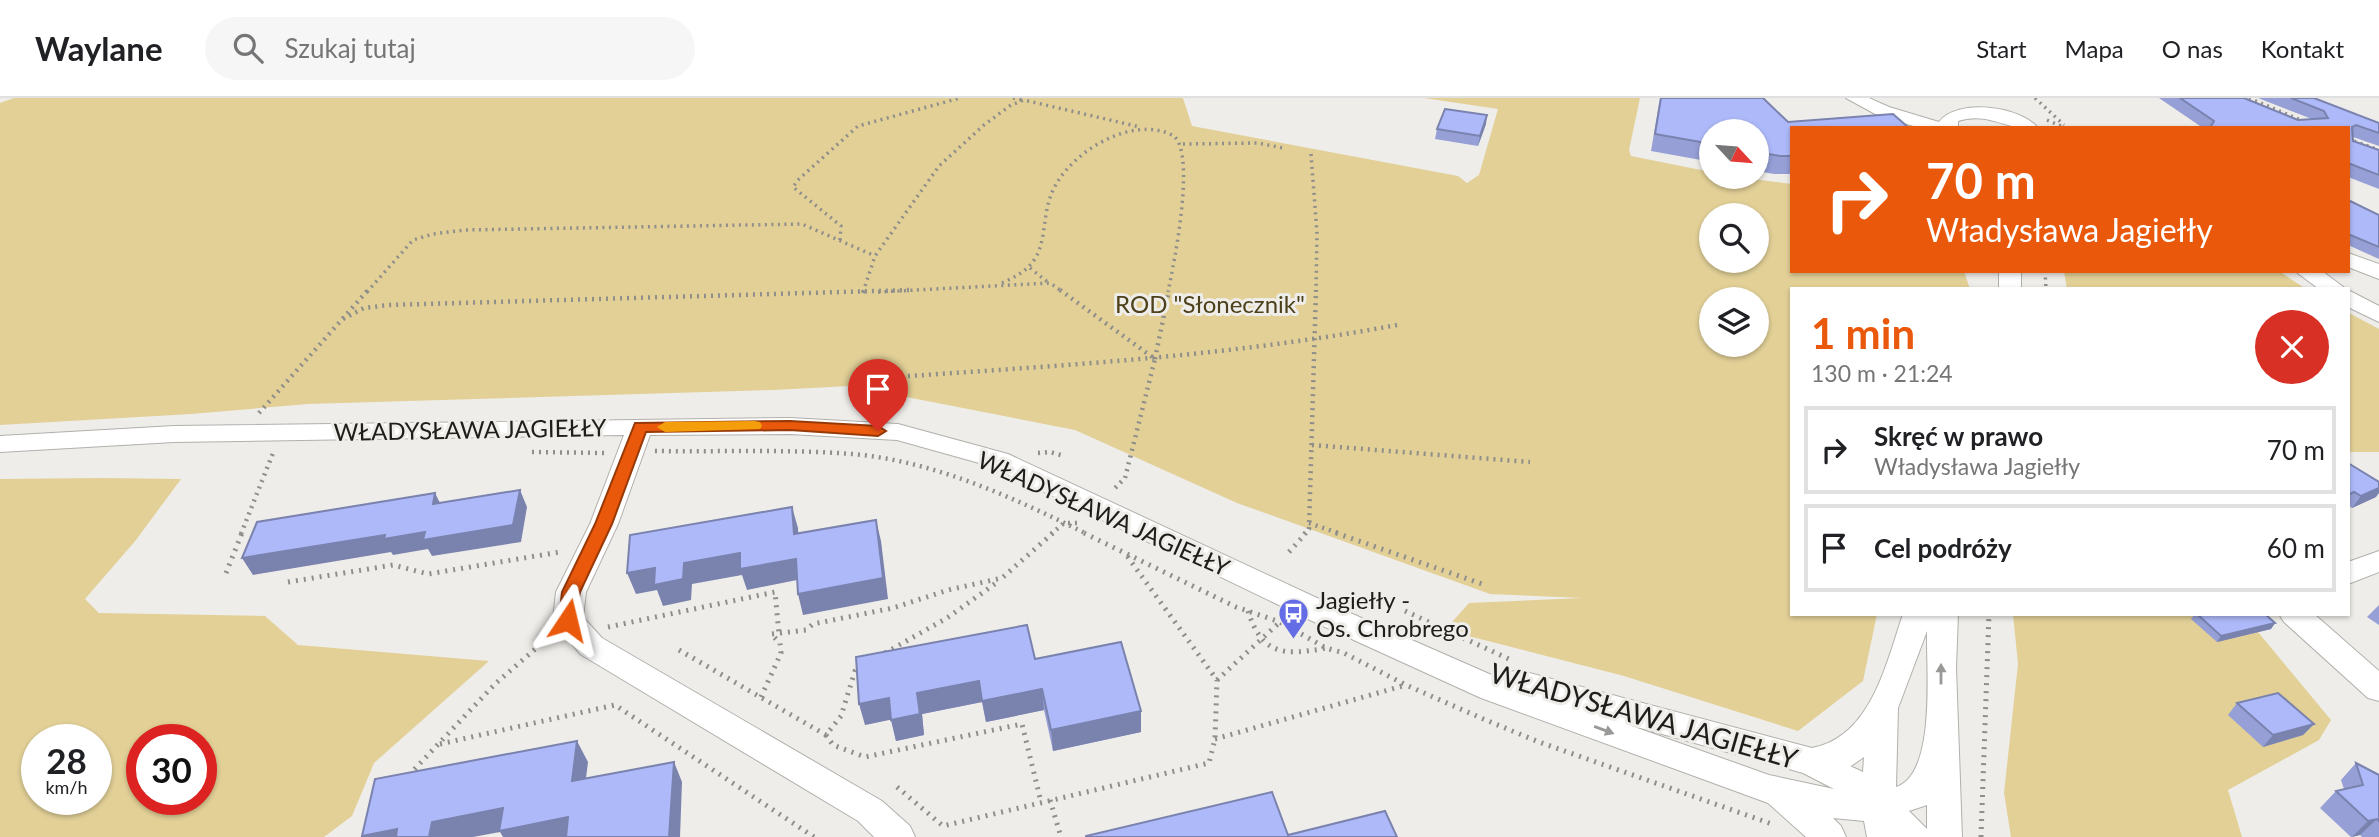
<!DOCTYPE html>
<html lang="pl">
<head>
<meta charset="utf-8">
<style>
	:root { --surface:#fff; --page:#f6f6f6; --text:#202124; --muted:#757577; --line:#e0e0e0; --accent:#ea580c }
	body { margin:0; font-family:Lato,sans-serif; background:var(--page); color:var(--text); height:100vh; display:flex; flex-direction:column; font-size:26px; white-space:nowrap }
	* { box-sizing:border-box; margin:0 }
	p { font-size:23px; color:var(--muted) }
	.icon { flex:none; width:38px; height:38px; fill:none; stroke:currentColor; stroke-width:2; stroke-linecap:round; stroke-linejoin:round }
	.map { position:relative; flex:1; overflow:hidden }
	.panel { position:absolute; left:1790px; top:189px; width:560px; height:329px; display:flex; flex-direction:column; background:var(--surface); border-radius:0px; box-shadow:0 2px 5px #0004 }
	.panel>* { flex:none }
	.top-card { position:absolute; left:1790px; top:28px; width:560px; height:147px; border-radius:0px; box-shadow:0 2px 5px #0004; background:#ea580c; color:#fff; overflow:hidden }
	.needle { width:46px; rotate:116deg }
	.controls { position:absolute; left:1699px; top:21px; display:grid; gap:14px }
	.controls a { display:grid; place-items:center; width:70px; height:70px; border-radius:50%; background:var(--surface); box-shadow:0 2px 5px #0004; font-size:35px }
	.speed { position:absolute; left:21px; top:626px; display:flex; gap:14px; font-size:35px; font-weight:700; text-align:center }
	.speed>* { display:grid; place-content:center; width:91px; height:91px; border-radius:50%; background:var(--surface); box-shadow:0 2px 5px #0004; line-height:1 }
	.speed small { font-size:18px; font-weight:400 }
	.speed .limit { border:10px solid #d22; background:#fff; color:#111 }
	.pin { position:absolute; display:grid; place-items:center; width:60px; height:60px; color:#fff; margin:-72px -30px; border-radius:50% 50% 50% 0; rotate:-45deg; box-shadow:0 0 7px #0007 }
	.pin .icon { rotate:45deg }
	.me { position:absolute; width:77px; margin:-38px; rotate:10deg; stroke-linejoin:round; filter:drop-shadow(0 0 5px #0008) }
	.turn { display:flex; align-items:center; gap:24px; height:147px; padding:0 21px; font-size:32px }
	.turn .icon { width:91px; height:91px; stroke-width:2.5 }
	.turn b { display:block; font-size:49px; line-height:60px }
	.round { display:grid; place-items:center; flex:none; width:74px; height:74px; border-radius:37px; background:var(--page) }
	.head { display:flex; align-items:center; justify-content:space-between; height:119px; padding:0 21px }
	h1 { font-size:42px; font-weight:700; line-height:52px; color:var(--accent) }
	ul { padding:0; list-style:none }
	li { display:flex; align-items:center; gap:21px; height:88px; margin:0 14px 10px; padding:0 7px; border:4px solid var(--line); border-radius:0px }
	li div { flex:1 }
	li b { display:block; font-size:26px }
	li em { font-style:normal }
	header { display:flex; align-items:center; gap:42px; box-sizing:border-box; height:98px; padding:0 35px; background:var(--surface); border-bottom:2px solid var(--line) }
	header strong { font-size:33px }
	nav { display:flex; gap:38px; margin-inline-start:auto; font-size:24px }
	.search { width:490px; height:63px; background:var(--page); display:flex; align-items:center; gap:18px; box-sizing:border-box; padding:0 24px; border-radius:38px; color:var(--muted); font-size:26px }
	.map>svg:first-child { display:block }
	.green { fill:#e2d097; fill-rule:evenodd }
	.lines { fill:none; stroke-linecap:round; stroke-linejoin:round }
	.minor-casing { stroke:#b1b0ac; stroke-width:2 }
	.path-far2 { stroke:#8f8e8a; stroke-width:3.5; stroke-dasharray:2 4.5; stroke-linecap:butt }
	.path-far1 { stroke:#8f8e8a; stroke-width:4.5; stroke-dasharray:2 5; stroke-linecap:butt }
	.path { stroke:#8f8e8a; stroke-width:5; stroke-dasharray:2 6; stroke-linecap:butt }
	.minor { fill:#fff; fill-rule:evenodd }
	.wall { fill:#969fd6 }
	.shaded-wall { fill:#7a82ae }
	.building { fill:#aeb9f9; stroke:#7a82ae; stroke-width:2 }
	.oneway { fill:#999998 }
	.route { fill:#ea580c; stroke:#983908; stroke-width:2 }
	.slow { fill:#f59e0b }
	.labels { text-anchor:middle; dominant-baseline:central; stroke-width:6; stroke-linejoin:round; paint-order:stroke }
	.park-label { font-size:24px; fill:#4d411b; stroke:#efede9 }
	.street-label { font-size:24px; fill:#1d1d1b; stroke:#efede9 }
	.poi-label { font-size:24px; fill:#1d1d1b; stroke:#efede9; text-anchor:start }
	.near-street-label { font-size:28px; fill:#1d1d1b; stroke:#efede9 }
</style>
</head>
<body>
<header>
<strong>Waylane</strong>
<div class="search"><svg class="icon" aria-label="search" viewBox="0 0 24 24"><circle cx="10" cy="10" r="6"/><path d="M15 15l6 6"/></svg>Szukaj tutaj</div>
<nav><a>Start</a><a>Mapa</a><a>O nas</a><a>Kontakt</a></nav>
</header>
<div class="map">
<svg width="2379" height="739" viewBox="0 0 2379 739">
	<rect width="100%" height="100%" fill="#efede9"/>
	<!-- green -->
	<g class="green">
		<path d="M14 0H1183L1192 28 1458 78 1467 85 1479 77 1498 11 1424 0H1640L1629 52 1631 58 1711 74 1712 79H1737L1792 86V173H1964L1970 191H1792V516H1877L1863 583 1798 633 1624 578 1445 532 1469 505 1582 500 1490 496 1237 405 1075 332 850 288 773 292 308 306 191 316 0 327V5ZM1712 117H1757V163H1712ZM1712 201H1757V247H1712Z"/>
		<path d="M2064 173H2279L2306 191H2067Z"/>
		<path d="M2349 215 2379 231V354H2349Z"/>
		<path d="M101 380 181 381 136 442 85 501 99 515 265 518 298 547 489 563 374 665 352 718 324 739H0V381ZM37 642H96V702H37ZM142 642H201V702H142Z"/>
		<path d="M2013 516H2243L2331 622 2319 642 2228 692 2242 739H2011L2004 695 2018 566Z"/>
	</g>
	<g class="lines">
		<defs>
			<g id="minor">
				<path d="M1846 0H1869L1889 9 1939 24C1957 0 2020 8 2038 30 2031 30 2022 31 2015 29 1995 24 1980 16 1958 23V30H1920L1877 17Z"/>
				<path d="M2348 155 2379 166V181L2348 169Z"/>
				<rect x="1999" y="173" width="22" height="18"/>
				<path d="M2295 173H2322L2346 191H2319Z"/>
				<path d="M2348 192 2379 208V224L2348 209Z"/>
				<path d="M790 320 898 326 1008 356 1332 507 1503 582 1507 575 1518 572 1812 650C1871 639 1886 566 1903 516H1958L1956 570 1962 739H1867L1864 723 1833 720 1841 728 1846 739H1806L1768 705 1481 600 1312 523 990 368 897 342 790 336 650 337 618 426 586 494 583 519 602 540 882 703 910 728 915 739H874L858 723 580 556 553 522 556 494 590 426 624 337 174 344 0 354V338L174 328ZM1927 533C1926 569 1937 676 1896 689L1898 610ZM1626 626 1803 675 1834 691 1769 677ZM1864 659 1863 674 1850 668H1851ZM1927 707V731L1909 713Z"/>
				<path d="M2379 453V474L2348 486V464Z"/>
				<path d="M2279 516H2314L2379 573V603L2368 600 2284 524Z"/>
			</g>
		</defs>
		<!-- minor casing -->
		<use href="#minor" class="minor-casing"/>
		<!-- path-far2 -->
		<g class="path-far2">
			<path d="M1013 0 1023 2"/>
			<path d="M2035 0 2064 27"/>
			<path d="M2249 0 2303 23"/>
			<path d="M2047 22 2066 30"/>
			<path d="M2348 41 2379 52"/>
			<path d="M1183 46 1258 45 1283 50"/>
			<path d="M1311 56 1317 135 1316 194"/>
			<path d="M840 142 841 128 793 89 799 81 858 28 960 0"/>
			<path d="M1030 170 1049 185"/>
			<path d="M2045 173 2046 191"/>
			<path d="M1002 185C1015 179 1028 173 1036 159 1046 141 1043 117 1051 97 1066 56 1132 15 1174 38 1196 58 1174 165 1168 194"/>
			<path d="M367 194 413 142 433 136 465 132 802 126 875 158"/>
			<path d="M863 194 875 158 939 68 984 27 1011 7 1024 2 1140 29"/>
			<path d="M878 194 1050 185 1063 194"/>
		</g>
		<!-- path-far1 -->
		<g class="path-far1">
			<path d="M1060 192 1155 261 1125 380 1112 393"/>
			<path d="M863 195 864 192"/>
			<path d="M343 221 364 210 389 207 911 192"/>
			<path d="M1155 261 1169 192"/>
			<path d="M880 280C1053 268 1226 259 1397 227"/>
			<path d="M259 315 368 192"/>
			<path d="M1312 347 1530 364"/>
			<path d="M655 353C720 354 787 351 852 356 935 363 1014 400 1087 436"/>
			<path d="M532 354 604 355"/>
			<path d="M1038 355 1050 354 1064 358"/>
			<path d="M1309 425 1341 436"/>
			<path d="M241 436 273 355"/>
			<path d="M1051 436 1064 425H1077"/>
			<path d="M1304 436 1309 431 1316 192"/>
		</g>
		<!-- path -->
		<g class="path">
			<path d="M1084 435 1236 509 1280 524 1326 550 1344 555 1406 587 1481 620 1539 644 1772 726"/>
			<path d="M1336 435 1485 487"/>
			<path d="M1289 454 1306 435"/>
			<path d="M226 475 242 435"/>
			<path d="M288 484 393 467 428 476 560 454 562 451"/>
			<path d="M1248 513C1262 557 1284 558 1326 550"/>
			<path d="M1405 513 1509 561"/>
			<path d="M608 529 775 494 779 536"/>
			<path d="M772 536 806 532 813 526 893 510 948 492 1002 480 1053 435"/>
			<path d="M679 552 826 637 841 618 855 573 859 570"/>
			<path d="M885 555 947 520 999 483"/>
			<path d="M1217 582 1280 524"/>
			<path d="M761 599 781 555 780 545 772 537"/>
			<path d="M826 637 833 647 865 659 1022 626 1041 704"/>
			<path d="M1215 641 1406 587"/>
			<path d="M440 646 615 607 814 739"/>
			<path d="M409 677 495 586 548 540"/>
			<path d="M897 689 943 728 1209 665 1215 641 1217 582 1127 458"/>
			<path d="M1050 702 1061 739"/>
			<path d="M1981 739 1989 516"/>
		</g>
		<!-- minor -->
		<use href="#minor" class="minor"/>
	</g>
	<!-- wall -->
	<g class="wall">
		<path d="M1660 0H1763L1788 24 1792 30V76H1774L1757 73V33H1712V64L1651 53Z"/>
		<path d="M2159 0H2244L2298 22 2312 21 2258 0H2314L2379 25V48L2353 39V43L2379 52V91L2348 79V30H2203Z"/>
		<path d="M1486 26 1478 48 1435 41 1437 31Z"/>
		<path d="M2348 102 2379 117V161L2348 147Z"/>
		<path d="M2348 365 2376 399 2352 410 2348 407Z"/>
		<path d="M2379 507V527L2367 519Z"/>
		<path d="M2195 516H2265L2275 525 2271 531 2217 544 2191 521Z"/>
		<path d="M1035 561 1141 613V634L1053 653 1044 612 986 624 982 604 922 616 924 637 896 643 891 621 865 627Z"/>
		<path d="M2237 605 2314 626 2303 637 2263 649 2228 617Z"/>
		<path d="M2356 665 2379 677V739H2362L2360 737 2351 739 2320 710 2336 693 2344 691 2341 682Z"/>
	</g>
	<!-- shaded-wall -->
	<g class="shaded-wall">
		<path d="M1487 17 1486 26 1478 48 1480 38Z"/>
		<path d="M2379 390V395L2376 399 2352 410 2361 398Z"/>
		<path d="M520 392 527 409 521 444 432 458 428 451 393 457 391 454 253 477 242 460Z"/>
		<path d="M435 395 443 411 433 406Z"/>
		<path d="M792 409 798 430 799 457 794 436Z"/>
		<path d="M876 422 881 443 888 501 803 517 798 496Z"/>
		<path d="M740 455 796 461 802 481 747 492 742 477 692 486 691 502 663 508 657 492 636 496 627 475Z"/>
		<path d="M2275 525 2271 531 2217 544 2221 538Z"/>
		<path d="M979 583 982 604 922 616 924 637 896 643 891 622 917 595Z"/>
		<path d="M1042 591 1044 612 986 624 982 603Z"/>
		<path d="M889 600 894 621 865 627 859 606Z"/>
		<path d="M1141 613V634L1053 653 1051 632Z"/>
		<path d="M2314 626 2303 637 2263 649 2273 637Z"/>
		<path d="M577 643 588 664 583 704 572 683Z"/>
		<path d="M674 664 682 684 680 739H669Z"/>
		<path d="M503 710 568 719 579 739H503L500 734 473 739H429L432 724Z"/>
		<path d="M2377 721 2360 737 2352 739 2368 723Z"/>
		<path d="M397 731 403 739H362V738Z"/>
	</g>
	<!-- building -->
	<g class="building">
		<path d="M1661 0H1763L1788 24 1893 16 1909 30H1792V58H1780L1757 54V33H1712V46L1655 36Z"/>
		<path d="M2180 0H2244L2298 22 2328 20 2324 13 2291 0H2314L2379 25V35L2356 27 2352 29 2353 43 2379 52V77L2348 65V30H2210L2214 23Z"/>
		<path d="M1445 11 1487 17 1480 38 1437 31Z"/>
		<path d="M2348 102 2379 117V149L2348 136Z"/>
		<path d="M2348 365 2379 384V390L2361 398 2354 394 2348 397Z"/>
		<path d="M520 392 513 427 423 442 425 434 384 441 385 437 242 460 257 424 435 395 433 406Z"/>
		<path d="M792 409 794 436 876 422 883 480 798 496 796 461 740 471V455L684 465 683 481 654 487 655 470 627 475 630 437Z"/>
		<path d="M2197 516H2265L2275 525 2221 538Z"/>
		<path d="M1027 527 1035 561 1121 544 1141 613 1051 632 1042 591 982 603 979 583 917 595 920 616 891 622 889 600 859 606 856 559Z"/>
		<path d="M2278 595 2314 626 2273 637 2237 605Z"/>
		<path d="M577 643 572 683 674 664 669 739H566L568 719 499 733 503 710 432 724 429 739H396L397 731 362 738 375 681Z"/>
		<path d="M2356 665 2379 677V723L2377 721 2368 723 2336 693 2363 687Z"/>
		<path d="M1272 694 1288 737 1385 713 1397 739H1086V738Z"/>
	</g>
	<!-- one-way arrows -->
	<defs><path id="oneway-solid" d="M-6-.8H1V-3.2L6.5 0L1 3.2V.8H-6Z" transform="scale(1.75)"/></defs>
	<g class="oneway">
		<use href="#oneway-solid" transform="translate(1941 576) rotate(-90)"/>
		<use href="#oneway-solid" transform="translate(1604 632) rotate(20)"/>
	</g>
	<!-- route -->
	<path class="route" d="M790 323 878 328 886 333 878 338 790 332 646 334 612 426 580 494 574 526H562L559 522 562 494 595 426 635 325Z"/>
	<!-- slow -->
	<path class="slow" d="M754 323 760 324 762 328 760 331 665 334 657 329 665 324Z"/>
	<!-- icons -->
	<defs>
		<symbol id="bus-pin" viewBox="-11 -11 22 30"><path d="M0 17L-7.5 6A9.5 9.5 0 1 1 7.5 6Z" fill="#656de6" stroke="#efede9"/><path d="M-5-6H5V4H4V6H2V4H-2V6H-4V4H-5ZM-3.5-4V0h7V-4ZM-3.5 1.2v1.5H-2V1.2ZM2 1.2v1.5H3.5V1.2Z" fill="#fff"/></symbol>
	</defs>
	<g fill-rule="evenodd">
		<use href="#bus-pin" x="1276" y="498" width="35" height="47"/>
	</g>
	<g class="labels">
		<!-- park labels -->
		<g class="park-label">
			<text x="1210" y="205">ROD "Słonecznik"</text>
		</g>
		<!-- street labels -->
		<g class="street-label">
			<text transform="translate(470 331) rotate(-1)">WŁADYSŁAWA JAGIEŁŁY</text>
			<text transform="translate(1104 415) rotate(24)">WŁADYSŁAWA JAGIEŁŁY</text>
		</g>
		<!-- poi labels -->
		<g class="poi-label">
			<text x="1316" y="501">Jagiełły -<tspan x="1316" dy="28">Os. Chrobrego</tspan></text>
		</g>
		<!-- near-street labels -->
		<g class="near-street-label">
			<text transform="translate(1644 617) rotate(16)">WŁADYSŁAWA JAGIEŁŁY</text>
		</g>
	</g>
</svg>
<div class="controls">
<a><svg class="needle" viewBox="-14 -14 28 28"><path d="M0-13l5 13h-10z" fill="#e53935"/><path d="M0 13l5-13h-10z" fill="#757577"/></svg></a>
<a><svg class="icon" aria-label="search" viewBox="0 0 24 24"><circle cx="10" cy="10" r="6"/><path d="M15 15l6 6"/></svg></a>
<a><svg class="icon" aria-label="layers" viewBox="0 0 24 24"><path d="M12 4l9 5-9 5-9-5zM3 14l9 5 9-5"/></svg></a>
</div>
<div class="speed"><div>28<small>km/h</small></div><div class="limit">30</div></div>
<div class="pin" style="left:878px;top:333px;background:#d93025"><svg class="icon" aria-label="arrive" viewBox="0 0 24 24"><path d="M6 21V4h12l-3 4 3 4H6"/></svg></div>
<svg class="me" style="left:568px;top:522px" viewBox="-20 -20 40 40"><path d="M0-17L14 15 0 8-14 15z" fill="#ea580c" stroke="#fff" stroke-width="4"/></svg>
<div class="top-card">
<div class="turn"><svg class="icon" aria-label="right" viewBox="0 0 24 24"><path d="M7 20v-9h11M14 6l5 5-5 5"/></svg><div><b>70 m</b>Władysława Jagiełły</div></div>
</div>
<section class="panel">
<div class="head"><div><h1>1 min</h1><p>130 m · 21:24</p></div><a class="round" style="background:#d93025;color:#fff"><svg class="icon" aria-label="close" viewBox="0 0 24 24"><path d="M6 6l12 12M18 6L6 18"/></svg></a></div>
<ul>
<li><svg class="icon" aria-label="right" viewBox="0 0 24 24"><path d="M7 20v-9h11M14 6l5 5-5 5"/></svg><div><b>Skręć w prawo</b><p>Władysława Jagiełły</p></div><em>70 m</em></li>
<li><svg class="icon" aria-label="arrive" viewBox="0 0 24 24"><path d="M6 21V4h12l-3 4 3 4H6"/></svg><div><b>Cel podróży</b></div><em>60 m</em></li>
</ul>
</section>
</div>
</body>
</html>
